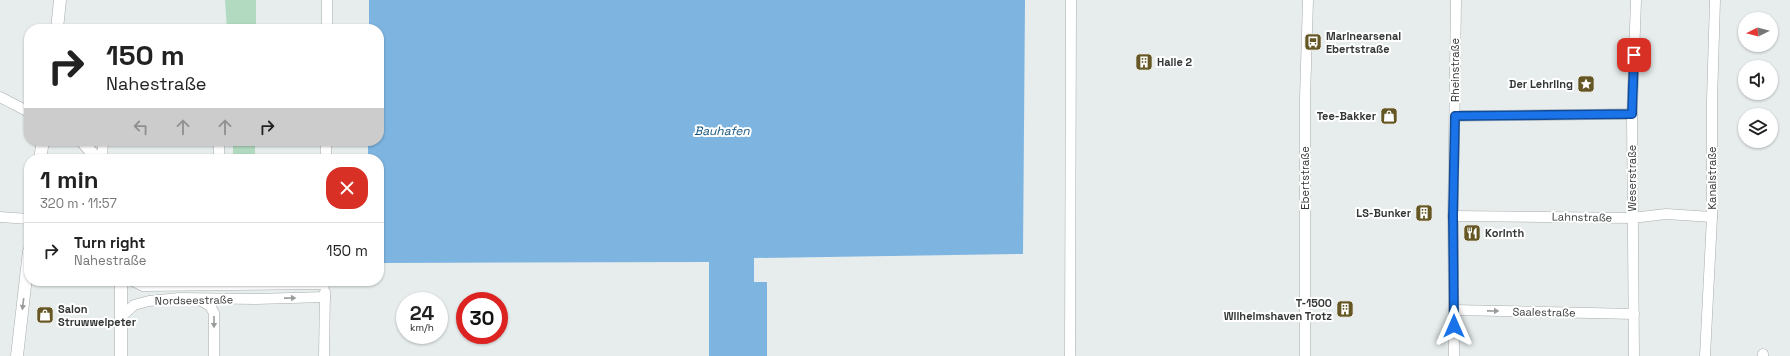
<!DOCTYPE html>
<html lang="en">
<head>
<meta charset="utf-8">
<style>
	:root { --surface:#fff; --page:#f6f6f6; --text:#222; --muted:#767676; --line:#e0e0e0 }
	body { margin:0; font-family:"Space Grotesk",sans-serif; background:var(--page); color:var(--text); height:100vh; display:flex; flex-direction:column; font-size:15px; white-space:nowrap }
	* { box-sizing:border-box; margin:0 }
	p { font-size:13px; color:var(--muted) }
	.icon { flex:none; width:22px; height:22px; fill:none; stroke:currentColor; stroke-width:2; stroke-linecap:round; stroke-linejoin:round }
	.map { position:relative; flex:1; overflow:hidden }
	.side { position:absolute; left:24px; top:154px; width:360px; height:132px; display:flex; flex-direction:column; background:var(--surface); border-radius:16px; box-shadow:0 1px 3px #0004 }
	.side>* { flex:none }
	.banner { position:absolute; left:24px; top:24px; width:360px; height:122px; border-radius:16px; box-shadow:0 1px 3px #0004; background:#fff; color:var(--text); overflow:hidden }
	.needle { width:26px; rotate:264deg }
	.buttons { position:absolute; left:1738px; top:12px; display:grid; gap:8px }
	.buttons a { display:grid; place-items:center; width:40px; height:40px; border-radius:50%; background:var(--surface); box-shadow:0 1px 3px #0004; font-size:20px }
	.speed { position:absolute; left:396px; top:292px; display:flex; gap:8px; font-size:20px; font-weight:700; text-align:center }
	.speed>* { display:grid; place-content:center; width:52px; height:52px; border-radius:50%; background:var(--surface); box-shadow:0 1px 3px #0004; line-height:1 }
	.speed small { font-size:10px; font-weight:400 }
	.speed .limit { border:6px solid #d22; background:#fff; color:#111 }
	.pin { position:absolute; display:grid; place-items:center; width:34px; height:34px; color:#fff; margin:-17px; border-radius:8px; box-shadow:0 2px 6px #0006 }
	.me { position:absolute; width:44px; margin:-22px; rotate:0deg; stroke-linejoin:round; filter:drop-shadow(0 0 3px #0008) }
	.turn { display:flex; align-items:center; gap:14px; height:84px; padding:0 16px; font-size:18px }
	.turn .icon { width:52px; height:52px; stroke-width:2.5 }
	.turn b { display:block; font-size:28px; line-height:34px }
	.lanes { display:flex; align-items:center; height:38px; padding:0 16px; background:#0003; justify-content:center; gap:20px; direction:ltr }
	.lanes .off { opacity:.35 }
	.round { display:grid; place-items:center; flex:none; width:42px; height:42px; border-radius:16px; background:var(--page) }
	.head { display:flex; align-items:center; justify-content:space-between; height:68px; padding:0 16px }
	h1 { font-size:24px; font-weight:800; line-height:30px }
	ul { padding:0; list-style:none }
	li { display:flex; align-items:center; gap:12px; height:56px; padding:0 16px; border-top:1px solid var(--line) }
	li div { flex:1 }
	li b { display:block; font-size:15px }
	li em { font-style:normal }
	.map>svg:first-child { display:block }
	.green { fill:#b2dac1 }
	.water { fill:#7db4e0 }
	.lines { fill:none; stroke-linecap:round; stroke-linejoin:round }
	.minor-casing { stroke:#a8adae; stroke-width:11 }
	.major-casing { stroke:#a8adae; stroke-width:13 }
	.minor { stroke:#fff; stroke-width:10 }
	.major { stroke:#fff; stroke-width:12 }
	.oneway { fill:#9a9b9b }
	.route-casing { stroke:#114b97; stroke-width:10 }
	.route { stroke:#1a73e8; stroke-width:7 }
	.labels { text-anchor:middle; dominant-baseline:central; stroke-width:4; stroke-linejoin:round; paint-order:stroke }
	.poi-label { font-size:11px; font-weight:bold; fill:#353737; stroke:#fff; text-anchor:start }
	.street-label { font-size:11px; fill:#353737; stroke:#fff }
	.water-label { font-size:12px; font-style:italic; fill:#17557f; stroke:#fff }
</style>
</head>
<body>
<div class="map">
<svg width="1790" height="356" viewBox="0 0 1790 356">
	<rect width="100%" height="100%" fill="#e7eded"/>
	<!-- green -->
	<g class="green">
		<path d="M225 0H256V29H227Z"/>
		<rect x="233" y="141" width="22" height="18"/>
	</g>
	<!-- water -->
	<path class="water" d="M369 0H1025L1023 254 754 258V282H767V356H709V262L379 263V159H368V141H379V29H369Z"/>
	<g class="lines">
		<defs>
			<g id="minor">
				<path d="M327 29V0"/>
				<path d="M0 97 29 112"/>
				<path d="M1455 116 1632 114"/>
				<path d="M102 159 103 141"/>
				<path d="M219 159V141"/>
				<path d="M326 159V141"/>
				<path d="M1453 216 1632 218 1666 214 1712 217"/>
				<path d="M0 217 29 219"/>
				<path d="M133 281 143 286 325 284"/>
				<path d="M198 299 210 306 214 313V356"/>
				<path d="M1454 310 1634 314"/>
				<path d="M122 316 134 305 149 301 179 298 256 299 325 297"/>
				<path d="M324 356 325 292"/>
				<path d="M1070 356 1071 0"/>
				<path d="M1305 356V98L1308 0"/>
				<path d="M1454 356 1453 216 1456 0"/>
				<path d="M1634 356 1632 114 1636 0"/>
				<path d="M1705 356 1712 217V101L1715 0"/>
				<path d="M1763 356V354"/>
			</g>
			<g id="major">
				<path d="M57 29 60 0"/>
				<path d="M82 141 97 159"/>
				<path d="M40 159 43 141"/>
				<path d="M17 356 29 251"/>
				<path d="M121 356V281"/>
			</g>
		</defs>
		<!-- minor casing -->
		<use href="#minor" class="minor-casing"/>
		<!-- major casing -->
		<use href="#major" class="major-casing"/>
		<!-- minor -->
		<use href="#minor" class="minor"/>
		<!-- major -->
		<use href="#major" class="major"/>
	</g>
	<!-- one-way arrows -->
	<defs><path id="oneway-solid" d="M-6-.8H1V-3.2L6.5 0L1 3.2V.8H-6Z"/></defs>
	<g class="oneway">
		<use href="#oneway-solid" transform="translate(290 298) rotate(-1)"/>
		<use href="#oneway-solid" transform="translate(23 304) rotate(97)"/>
		<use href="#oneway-solid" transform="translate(1493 311) rotate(1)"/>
		<use href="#oneway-solid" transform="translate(214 322) rotate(90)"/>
	</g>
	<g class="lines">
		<defs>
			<path id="route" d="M1454 326 1453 216 1455 116 1632 114 1634 55"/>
		</defs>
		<!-- route casing -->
		<use href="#route" class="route-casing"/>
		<!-- route -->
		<use href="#route" class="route"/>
	</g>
	<!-- icons -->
	<defs>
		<symbol id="bus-square" viewBox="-11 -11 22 22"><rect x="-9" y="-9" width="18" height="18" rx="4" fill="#655724" stroke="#fff"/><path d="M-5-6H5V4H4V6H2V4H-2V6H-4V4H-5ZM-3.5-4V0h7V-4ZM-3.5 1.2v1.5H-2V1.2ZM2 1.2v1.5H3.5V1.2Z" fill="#fff"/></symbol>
		<symbol id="building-square" viewBox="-11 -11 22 22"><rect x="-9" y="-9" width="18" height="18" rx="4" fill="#655724" stroke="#fff"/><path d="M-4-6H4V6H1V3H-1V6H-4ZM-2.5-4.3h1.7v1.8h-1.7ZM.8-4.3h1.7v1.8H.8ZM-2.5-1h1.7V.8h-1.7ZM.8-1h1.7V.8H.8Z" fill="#fff"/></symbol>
		<symbol id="sight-square" viewBox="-11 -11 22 22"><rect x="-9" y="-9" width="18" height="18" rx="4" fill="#655724" stroke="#fff"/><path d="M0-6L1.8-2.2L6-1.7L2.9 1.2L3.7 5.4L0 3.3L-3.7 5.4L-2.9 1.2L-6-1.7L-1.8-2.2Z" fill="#fff"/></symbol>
		<symbol id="shop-square" viewBox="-11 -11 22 22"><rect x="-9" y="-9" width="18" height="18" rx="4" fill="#655724" stroke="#fff"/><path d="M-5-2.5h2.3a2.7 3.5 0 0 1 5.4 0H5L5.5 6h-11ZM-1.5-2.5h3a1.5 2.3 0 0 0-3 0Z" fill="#fff"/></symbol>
		<symbol id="restaurant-square" viewBox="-11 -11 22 22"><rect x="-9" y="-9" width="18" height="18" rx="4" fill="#655724" stroke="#fff"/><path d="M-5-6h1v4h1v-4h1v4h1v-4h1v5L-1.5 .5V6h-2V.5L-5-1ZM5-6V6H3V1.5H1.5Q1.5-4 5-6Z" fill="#fff"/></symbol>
	</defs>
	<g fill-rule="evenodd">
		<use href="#bus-square" x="1303" y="32" width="20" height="20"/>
		<use href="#building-square" x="1134" y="52" width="20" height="20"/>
		<use href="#sight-square" x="1576" y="74" width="20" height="20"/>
		<use href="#shop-square" x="1379" y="106" width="20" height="20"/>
		<use href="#building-square" x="1414" y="203" width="20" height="20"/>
		<use href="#restaurant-square" x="1462" y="223" width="20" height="20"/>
		<use href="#building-square" x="1335" y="299" width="20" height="20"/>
		<use href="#shop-square" x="35" y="305" width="20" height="20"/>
	</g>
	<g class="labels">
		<!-- poi labels -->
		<g class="poi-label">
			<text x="1326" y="36">Marinearsenal<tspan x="1326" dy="13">Ebertstraße</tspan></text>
			<text x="1157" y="62">Halle 2</text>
			<text x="1573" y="84" text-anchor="end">Der Lehrling</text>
			<text x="1376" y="116" text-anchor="end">Tee-Bakker</text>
			<text x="1411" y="213" text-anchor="end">LS-Bunker</text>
			<text x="1485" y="233">Korinth</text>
			<text x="1332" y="303" text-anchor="end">T-1500<tspan x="1332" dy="13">Wilhelmshaven Trotz</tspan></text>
			<text x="58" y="309">Salon<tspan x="58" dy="13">Struwwelpeter</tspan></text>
		</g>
		<!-- street labels -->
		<g class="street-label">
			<text transform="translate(1455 70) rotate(-90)">Rheinstraße</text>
			<text transform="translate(1305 178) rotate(-90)">Ebertstraße</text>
			<text transform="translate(1632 178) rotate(-90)">Weserstraße</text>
			<text transform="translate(1712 178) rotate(-90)">Kanalstraße</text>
			<text transform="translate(1582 217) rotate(1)">Lahnstraße</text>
			<text transform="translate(194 300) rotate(-1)">Nordseestraße</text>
			<text transform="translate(1544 312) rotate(1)">Saalestraße</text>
		</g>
		<!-- water labels -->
		<g class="water-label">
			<text x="722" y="131">Bauhafen</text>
		</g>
	</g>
</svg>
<div class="buttons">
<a><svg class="needle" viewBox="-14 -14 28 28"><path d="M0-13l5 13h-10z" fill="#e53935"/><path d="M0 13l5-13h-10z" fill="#767676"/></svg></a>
<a><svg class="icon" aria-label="sound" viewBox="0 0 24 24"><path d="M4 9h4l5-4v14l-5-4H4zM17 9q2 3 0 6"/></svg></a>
<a><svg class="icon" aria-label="layers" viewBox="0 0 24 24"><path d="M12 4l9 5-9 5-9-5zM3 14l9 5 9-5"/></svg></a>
</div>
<div class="speed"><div>24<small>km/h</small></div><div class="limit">30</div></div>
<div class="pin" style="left:1634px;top:55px;background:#d93025"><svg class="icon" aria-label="arrive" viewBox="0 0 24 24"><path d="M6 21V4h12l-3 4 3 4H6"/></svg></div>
<svg class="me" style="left:1454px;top:326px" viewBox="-20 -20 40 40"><path d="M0-17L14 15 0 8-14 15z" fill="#1a73e8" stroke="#fff" stroke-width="4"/></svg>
<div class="banner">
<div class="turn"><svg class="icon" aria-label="right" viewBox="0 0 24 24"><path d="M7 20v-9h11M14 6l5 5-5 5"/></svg><div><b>150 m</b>Nahestraße</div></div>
<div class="lanes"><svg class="icon off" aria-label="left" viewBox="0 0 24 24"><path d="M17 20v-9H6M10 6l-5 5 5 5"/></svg><svg class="icon off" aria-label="ahead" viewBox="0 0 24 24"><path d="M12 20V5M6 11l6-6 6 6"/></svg><svg class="icon off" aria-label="ahead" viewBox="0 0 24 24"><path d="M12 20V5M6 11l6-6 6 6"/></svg><svg class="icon" aria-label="right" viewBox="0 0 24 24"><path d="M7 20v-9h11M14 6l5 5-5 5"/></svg></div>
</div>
<section class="side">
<div class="head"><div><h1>1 min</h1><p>320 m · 11:57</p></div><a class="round" style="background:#d93025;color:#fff"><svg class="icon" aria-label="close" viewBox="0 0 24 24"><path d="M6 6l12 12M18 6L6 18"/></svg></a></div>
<ul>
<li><svg class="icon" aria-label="right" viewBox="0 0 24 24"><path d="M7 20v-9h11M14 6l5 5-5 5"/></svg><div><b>Turn right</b><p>Nahestraße</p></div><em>150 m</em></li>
</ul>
</section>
</div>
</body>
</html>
